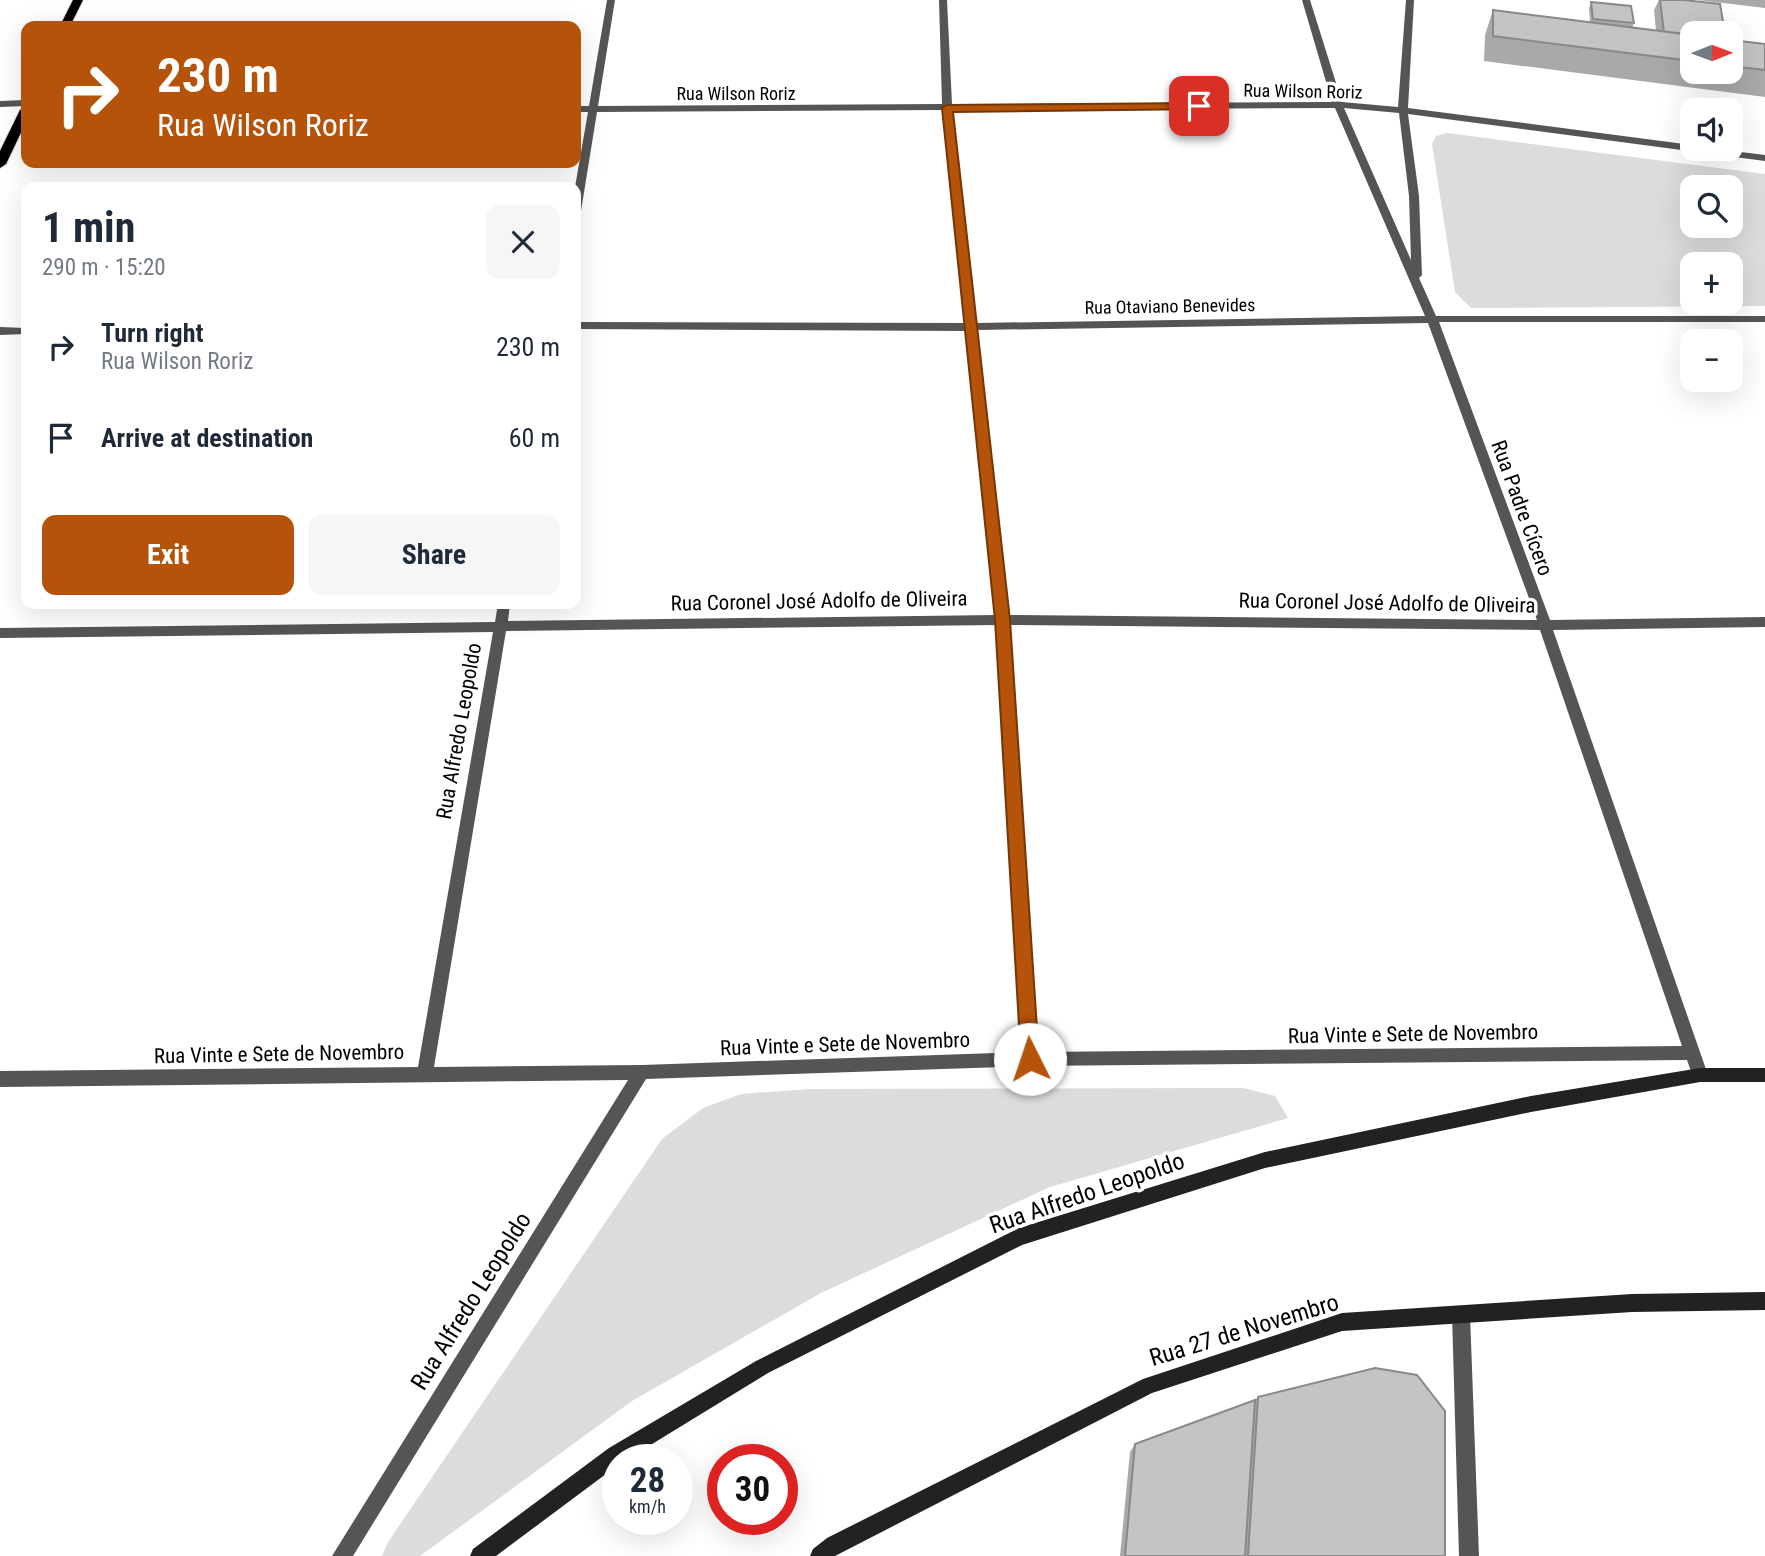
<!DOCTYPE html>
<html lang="en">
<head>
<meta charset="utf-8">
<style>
	:root { --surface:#fff; --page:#f6f6f7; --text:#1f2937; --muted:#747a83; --accent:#b45309 }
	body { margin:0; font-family:"Roboto Condensed",sans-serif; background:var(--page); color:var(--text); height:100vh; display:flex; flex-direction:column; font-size:26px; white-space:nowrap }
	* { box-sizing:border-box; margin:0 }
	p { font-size:23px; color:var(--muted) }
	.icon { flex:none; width:38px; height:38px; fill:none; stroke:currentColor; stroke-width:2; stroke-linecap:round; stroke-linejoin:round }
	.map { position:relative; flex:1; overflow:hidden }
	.drawer { position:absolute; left:21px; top:182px; width:560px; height:427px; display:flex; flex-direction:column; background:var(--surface); border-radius:14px; box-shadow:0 7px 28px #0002 }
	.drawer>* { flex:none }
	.guide { position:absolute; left:21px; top:21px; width:560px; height:147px; border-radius:14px; box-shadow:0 7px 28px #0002; background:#b45309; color:#fff; overflow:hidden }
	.needle { width:46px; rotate:89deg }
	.tools { position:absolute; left:1680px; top:21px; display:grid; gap:14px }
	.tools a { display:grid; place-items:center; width:63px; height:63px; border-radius:14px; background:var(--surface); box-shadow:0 7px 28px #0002; font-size:35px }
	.speed { position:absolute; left:602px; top:1444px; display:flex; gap:14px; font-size:35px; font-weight:700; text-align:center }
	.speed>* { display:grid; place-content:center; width:91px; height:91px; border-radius:50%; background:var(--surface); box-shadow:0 7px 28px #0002; line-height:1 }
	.speed small { font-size:18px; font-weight:400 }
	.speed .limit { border:10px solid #d22; background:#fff; color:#111 }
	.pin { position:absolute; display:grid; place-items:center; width:60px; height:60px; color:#fff; margin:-30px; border-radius:14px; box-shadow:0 4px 10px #0006 }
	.me { position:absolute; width:77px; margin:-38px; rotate:356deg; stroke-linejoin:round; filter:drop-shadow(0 0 5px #0008) }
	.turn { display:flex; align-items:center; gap:24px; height:147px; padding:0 21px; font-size:32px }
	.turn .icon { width:91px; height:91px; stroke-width:2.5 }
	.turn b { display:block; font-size:49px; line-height:60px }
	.round { display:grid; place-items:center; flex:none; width:74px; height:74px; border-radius:14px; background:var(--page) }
	.head { display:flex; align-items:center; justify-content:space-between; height:119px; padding:0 21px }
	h1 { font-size:42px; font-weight:700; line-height:52px }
	.cta { display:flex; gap:14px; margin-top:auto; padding:14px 21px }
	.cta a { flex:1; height:80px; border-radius:14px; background:var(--accent); color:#fff; font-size:28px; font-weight:700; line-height:80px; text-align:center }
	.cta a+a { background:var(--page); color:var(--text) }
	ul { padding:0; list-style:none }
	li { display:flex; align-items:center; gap:21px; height:91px; padding:0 21px }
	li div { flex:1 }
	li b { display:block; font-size:26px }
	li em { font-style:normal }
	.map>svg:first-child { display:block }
	.green { fill:#dcdcdc; fill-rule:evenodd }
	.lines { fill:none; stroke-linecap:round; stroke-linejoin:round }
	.primary-casing { stroke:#dbdbdb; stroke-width:2 }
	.minor { fill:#555; fill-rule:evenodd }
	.secondary { fill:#222; fill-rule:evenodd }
	.primary { fill:#000; fill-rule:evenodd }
	.wall { fill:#a9a9a9 }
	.building { fill:#c4c4c4; stroke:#898989; stroke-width:2 }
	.route { fill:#b45309; stroke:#753606; stroke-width:2 }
	.labels { text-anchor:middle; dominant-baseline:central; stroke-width:7; stroke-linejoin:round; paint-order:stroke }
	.far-street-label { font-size:18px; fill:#000; stroke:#fff }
	.street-label { font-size:21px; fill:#000; stroke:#fff }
	.near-street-label { font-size:24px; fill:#000; stroke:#fff }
</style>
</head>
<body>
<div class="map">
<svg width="1765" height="1556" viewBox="0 0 1765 1556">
	<rect width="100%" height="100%" fill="#fff"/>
	<!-- green -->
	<g class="green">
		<path d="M1447 133 1765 174V306L1471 308 1455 292 1432 144 1436 136ZM1692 187H1731V226H1692ZM1692 264H1731V303H1692Z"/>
		<path d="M1243 1088 1275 1096 1288 1118 1050 1187 821 1293 632 1401 420 1556H382L388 1542 662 1139 703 1108 741 1094 808 1089Z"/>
	</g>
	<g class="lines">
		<defs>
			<g id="primary">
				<path d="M73 0H83L70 26H60Z"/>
				<path d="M26 106V122L6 164 0 168V151L20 110Z"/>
			</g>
		</defs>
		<!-- primary casing -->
		<use href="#primary" class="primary-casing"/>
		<!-- minor -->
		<g class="minor">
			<path d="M607 0H615L598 106 942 104 939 0H947L952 104 1332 102 1302 0H1310L1342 102 1398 107 1406 0H1414L1408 108 1692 145V149H1717L1765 155V161L1408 114 1419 196 1422 275 1419 278 1436 316H1765V322H1439L1550 620 1765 617V627L1553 630 1708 1075 1706 1080 1700 1082 1694 1080 1687 1060 1030 1066 646 1079 353 1556H332L628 1080 0 1087V1071L418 1067 493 632 0 638V628L495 622 498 604H510L508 621 996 615 966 331 576 329V322L965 323 942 110 597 112 581 211 576 214 575 187 588 112H576V106H589ZM1335 108 1425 316 976 323 952 110ZM1344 108 1399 113 1409 196 1411 260ZM1428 323 1537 620 1009 615 977 330ZM997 625 1022 1052 642 1065 434 1067 506 631ZM1010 625 1540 630 1682 1046 1037 1052Z"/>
			<path d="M26 100V106L0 107V101Z"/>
			<path d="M0 327 26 328V334L0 335Z"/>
			<path d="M1461 1306 1467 1309 1470 1315 1479 1556H1459L1452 1315 1455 1309Z"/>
		</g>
		<!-- secondary -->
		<g class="secondary">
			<path d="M1700 1068H1765V1082H1700L1531 1112 1265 1168 1022 1245 768 1373 626 1460H618V1465L496 1556H470L473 1549 609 1448 756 1361 1019 1228 1265 1152 1531 1096Z"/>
			<path d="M1765 1292V1310L1632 1312 1342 1331 1152 1393 835 1556H810L813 1549 827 1538 1143 1379 1342 1313 1632 1294Z"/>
		</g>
		<!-- primary -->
		<use href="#primary" class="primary"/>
	</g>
	<!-- wall -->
	<g class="wall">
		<path d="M1659 0H1684L1692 33V72H1731V40L1765 44V97L1484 61 1485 35 1493 10 1590 22 1589 8 1591 2 1634 23 1632 28 1656 31 1654 10Z"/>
		<path d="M1698 0H1765V8Z"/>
		<path d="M1258 1397 1445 1556H1120L1130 1452 1135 1444 1255 1400Z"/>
	</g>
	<!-- building -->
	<g class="building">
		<path d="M1660 0H1684L1720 4 1725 33H1692V35L1664 32Z"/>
		<path d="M1591 2 1631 6 1634 23 1593 19Z"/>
		<path d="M1493 10 1692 35V61L1493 36Z"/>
		<path d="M1731 40 1765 44V70L1731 66Z"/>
		<path d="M1375 1368 1417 1375 1445 1411V1556H1248L1258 1397Z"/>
		<path d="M1255 1400 1245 1556H1125L1135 1444Z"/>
	</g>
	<!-- route -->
	<path class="route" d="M1199 103 1203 104V109L953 112 1010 620 1039 1059 1037 1065 1030 1067 1024 1065 1021 1059 995 620 942 108 947 105Z"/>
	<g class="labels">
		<!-- far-street labels -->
		<g class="far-street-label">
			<text transform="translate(1303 91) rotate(1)">Rua Wilson Roriz</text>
			<text x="736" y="93">Rua Wilson Roriz</text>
			<text transform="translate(1170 306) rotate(-1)">Rua Otaviano Benevides</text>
		</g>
		<!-- street labels -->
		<g class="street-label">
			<text transform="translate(1522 508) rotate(70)">Rua Padre Cícero</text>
			<text transform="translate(819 601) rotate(-1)">Rua Coronel José Adolfo de Oliveira</text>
			<text transform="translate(1387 603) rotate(1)">Rua Coronel José Adolfo de Oliveira</text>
			<text transform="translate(459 731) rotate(-80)">Rua Alfredo Leopoldo</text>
			<text transform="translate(1413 1034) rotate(-1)">Rua Vinte e Sete de Novembro</text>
			<text transform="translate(845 1044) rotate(-2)">Rua Vinte e Sete de Novembro</text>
			<text transform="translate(279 1054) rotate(-1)">Rua Vinte e Sete de Novembro</text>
		</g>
		<!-- near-street labels -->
		<g class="near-street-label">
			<text transform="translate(1087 1193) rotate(-19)">Rua Alfredo Leopoldo</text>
			<text transform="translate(471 1301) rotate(-58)">Rua Alfredo Leopoldo</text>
			<text transform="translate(1244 1330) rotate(-17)">Rua 27 de Novembro</text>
		</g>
	</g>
</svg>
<div class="tools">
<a><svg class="needle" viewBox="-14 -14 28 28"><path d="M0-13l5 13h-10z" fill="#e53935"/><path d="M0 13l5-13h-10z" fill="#747a83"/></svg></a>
<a><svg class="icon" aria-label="sound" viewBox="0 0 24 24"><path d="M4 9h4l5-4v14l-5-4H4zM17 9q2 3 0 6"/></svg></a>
<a><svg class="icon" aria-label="search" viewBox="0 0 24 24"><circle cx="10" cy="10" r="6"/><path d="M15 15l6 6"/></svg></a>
<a>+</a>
<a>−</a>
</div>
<div class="speed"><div>28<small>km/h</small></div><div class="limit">30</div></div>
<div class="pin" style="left:1199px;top:106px;background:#d93025"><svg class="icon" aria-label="arrive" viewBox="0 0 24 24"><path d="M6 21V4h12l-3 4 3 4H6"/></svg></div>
<svg class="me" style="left:1030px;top:1059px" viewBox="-20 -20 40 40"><circle r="19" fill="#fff"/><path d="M0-13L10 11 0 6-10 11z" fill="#b45309"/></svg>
<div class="guide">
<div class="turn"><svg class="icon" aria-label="right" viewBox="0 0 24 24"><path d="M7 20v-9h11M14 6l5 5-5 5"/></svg><div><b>230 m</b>Rua Wilson Roriz</div></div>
</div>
<section class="drawer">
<div class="head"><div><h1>1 min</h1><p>290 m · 15:20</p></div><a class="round"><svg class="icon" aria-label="close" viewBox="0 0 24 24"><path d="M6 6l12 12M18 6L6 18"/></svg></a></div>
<ul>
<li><svg class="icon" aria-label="right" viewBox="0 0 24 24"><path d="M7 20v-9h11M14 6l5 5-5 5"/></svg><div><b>Turn right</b><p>Rua Wilson Roriz</p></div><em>230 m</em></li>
<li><svg class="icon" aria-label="arrive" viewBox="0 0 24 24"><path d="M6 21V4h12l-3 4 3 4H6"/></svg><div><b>Arrive at destination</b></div><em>60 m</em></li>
</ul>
<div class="cta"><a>Exit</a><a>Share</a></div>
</section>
</div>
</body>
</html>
